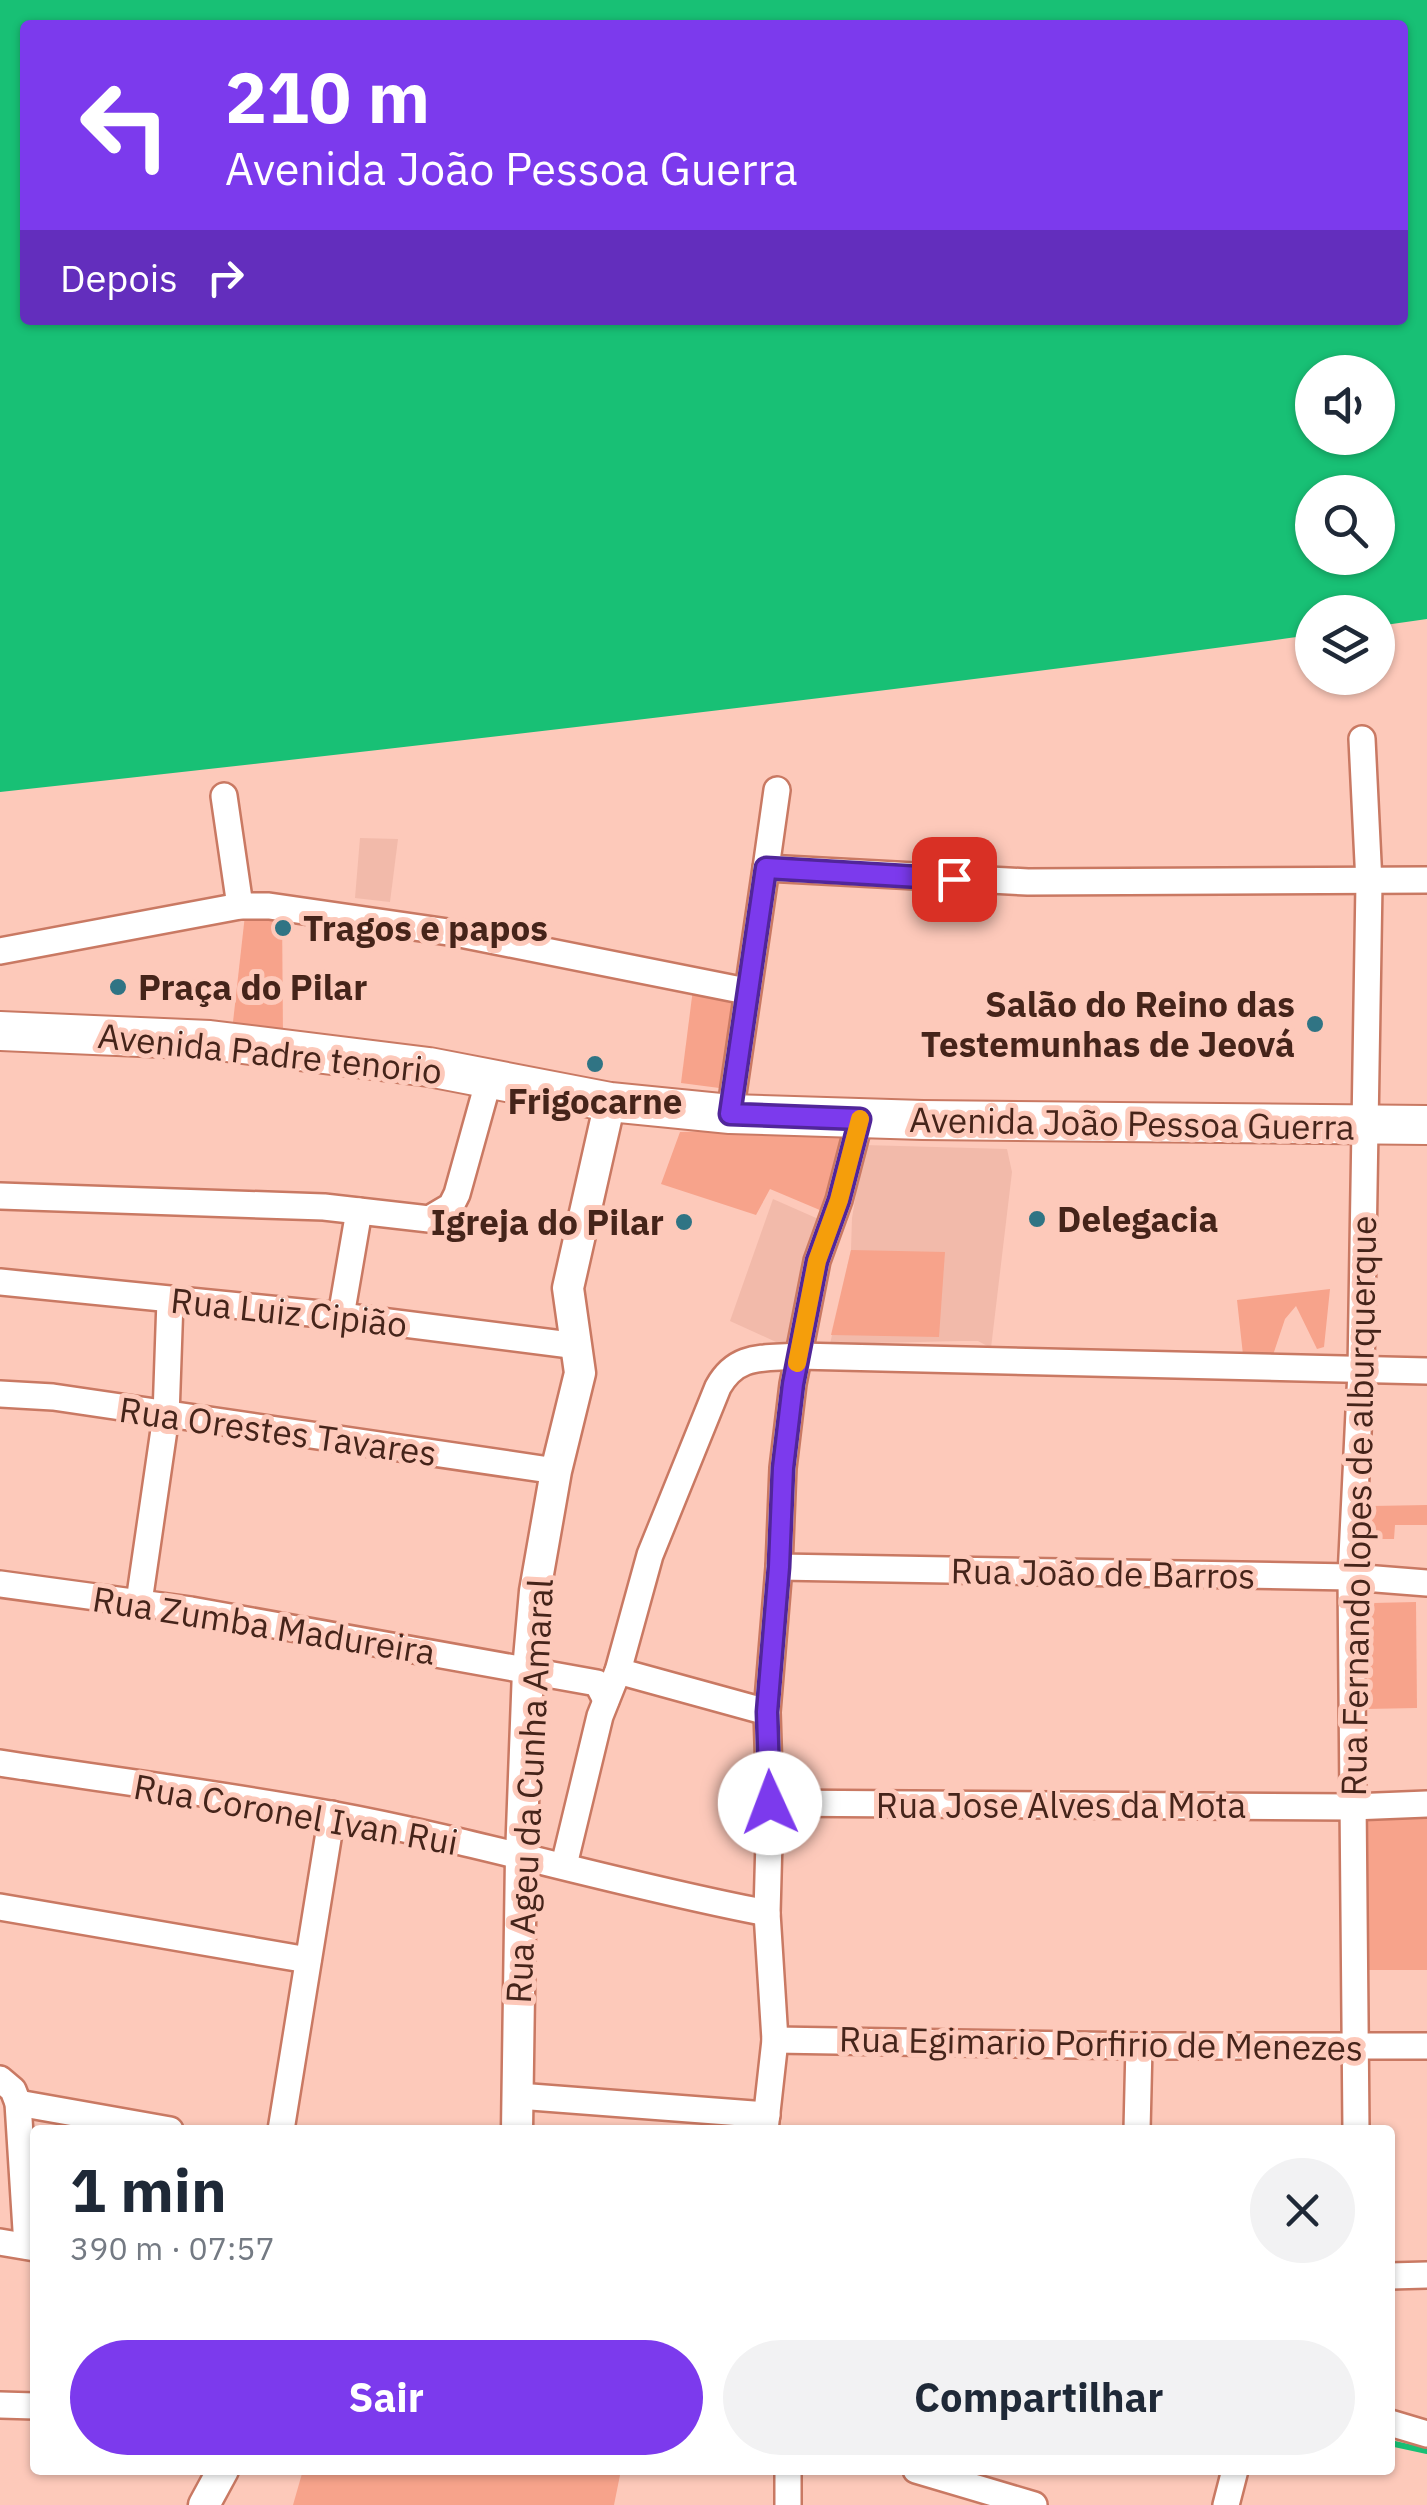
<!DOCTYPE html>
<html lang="pt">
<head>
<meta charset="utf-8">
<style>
	:root { --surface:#fff; --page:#f2f2f3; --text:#1f2937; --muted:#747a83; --accent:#7c3aed }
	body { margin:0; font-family:"IBM Plex Sans",sans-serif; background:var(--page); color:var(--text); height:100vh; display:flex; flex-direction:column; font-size:38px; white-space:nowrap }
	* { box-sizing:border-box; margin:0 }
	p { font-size:32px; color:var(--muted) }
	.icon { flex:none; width:55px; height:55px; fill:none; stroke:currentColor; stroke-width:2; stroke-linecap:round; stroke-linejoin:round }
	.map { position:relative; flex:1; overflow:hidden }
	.sheet { position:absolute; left:30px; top:2125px; width:1365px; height:350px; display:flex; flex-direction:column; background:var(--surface); border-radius:10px; box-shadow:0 2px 8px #0004 }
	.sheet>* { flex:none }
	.top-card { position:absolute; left:20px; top:20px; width:1388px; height:305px; border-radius:10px; box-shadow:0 2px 8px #0004; background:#7c3aed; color:#fff; overflow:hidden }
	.controls { position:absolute; left:1295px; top:355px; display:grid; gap:20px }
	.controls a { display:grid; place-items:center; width:100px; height:100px; border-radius:50%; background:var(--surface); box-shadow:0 2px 8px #0004; font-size:50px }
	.pin { position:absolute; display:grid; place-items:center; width:85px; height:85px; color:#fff; margin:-42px; border-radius:20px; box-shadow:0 5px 15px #0006 }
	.me { position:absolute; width:110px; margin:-55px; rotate:358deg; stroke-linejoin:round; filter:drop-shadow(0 0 8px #0008) }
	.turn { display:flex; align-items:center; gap:35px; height:210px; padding:0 40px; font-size:45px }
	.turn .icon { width:130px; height:130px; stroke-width:2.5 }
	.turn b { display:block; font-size:70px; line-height:85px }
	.then { display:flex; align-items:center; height:95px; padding:0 40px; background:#0003; gap:20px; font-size:38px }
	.round { display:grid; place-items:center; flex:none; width:105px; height:105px; border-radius:52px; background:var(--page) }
	.overview { display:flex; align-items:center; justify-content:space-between; height:170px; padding:0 40px }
	h1 { font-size:60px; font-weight:700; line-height:75px }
	.action { display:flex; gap:20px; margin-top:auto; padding:20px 40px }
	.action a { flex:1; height:115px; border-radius:60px; background:var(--accent); color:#fff; font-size:40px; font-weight:700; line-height:115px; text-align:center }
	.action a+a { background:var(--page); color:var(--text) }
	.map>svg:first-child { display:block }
	.built { fill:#f2baaa }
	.green { fill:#f7a38b }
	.water { fill:#18c075; fill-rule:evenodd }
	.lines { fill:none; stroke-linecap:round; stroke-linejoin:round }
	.stream { stroke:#18c075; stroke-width:6 }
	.minor-casing { stroke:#c97963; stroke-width:30 }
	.tertiary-casing { stroke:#c97963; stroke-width:35 }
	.primary-casing { stroke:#c97963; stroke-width:42 }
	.minor { stroke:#fff; stroke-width:25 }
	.tertiary { stroke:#fff; stroke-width:30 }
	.primary { stroke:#fff; stroke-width:38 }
	.route-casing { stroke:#51269a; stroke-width:25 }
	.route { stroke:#7c3aed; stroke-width:18 }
	.slow { stroke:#f59e0b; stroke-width:18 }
	.poi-dot { fill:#307484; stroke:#fdc9ba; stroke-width:4 }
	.labels { text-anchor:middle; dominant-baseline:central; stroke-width:10; stroke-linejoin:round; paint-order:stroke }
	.poi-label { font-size:35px; font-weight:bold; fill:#45241a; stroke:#fdc9ba; text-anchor:start }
	.street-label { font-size:35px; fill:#45241a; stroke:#fdc9ba }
</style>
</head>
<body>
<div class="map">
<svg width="1427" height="2505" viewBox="0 0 1427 2505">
	<rect width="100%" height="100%" fill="#fdc9ba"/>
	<!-- built -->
	<g class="built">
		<path d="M360 838 398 839 390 902 355 898Z"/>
		<path d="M864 1145 1007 1149 1012 1172 991 1348 978 1341H961L830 1344 851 1250 852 1218Z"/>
		<path d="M773 1199 832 1225 812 1343 776 1342 730 1321Z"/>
	</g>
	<!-- green -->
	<g class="green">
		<path d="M246 906 282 910 283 1038 232 1031Z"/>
		<path d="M693 989 739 996 727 1089 681 1083Z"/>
		<path d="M851 1127 834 1216 770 1189 756 1215 661 1184 680 1132Z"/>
		<path d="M851 1250 945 1252 939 1337 831 1335Z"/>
		<path d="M1330 1289 1324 1347 1317 1349 1296 1306 1285 1319 1271 1361 1244 1364 1237 1300Z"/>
		<path d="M1427 1505V1525H1395L1394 1539H1372V1506Z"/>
		<path d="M1416 1602 1417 1708 1366 1709 1365 1608 1373 1603Z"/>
		<path d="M1427 1811V1970H1362L1360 1816Z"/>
		<path d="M303 2470H621L614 2505H293Z"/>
	</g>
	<!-- water -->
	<path class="water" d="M0 0H1427V619L1378 626V612H1312V635C876 694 438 744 0 792ZM25 25H1402V320H25ZM1312 372H1378V438H1312ZM1312 492H1378V558H1312Z"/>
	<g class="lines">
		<!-- stream -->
		<path class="stream" d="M1390 2443 1427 2451"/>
		<defs>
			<g id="minor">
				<path d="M224 796 240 906"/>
				<path d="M766 868 777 790"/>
				<path d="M0 951 240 906H269L455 933 746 991"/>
				<path d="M730 1114 766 868 1028 882 1427 880"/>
				<path d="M0 1196 324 1207 429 1219 451 1206 457 1194 489 1079"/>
				<path d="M0 1282 341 1316 578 1346"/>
				<path d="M341 1316 359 1211"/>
				<path d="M0 1394 53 1397 556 1471"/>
				<path d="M779 1567 1351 1577 1427 1583"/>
				<path d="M0 1584 191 1610 597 1683 606 1700"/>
				<path d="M139 1602 166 1416 170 1300"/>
				<path d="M618 1671 767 1712"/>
				<path d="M0 1763C110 1780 221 1794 330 1814 477 1841 620 1885 767 1913"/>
				<path d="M770 1803 1352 1807 1427 1804"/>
				<path d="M564 1865 600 1716 618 1671 650 1555 718 1387C737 1353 763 1359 798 1356L1427 1371"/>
				<path d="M0 1907 308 1960"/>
				<path d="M775 2040 1139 2046H1427"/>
				<path d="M0 2079 13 2090 18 2103 27 2246"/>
				<path d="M518 2096 767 2115"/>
				<path d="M18 2103 170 2130"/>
				<path d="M281 2130 332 1814"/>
				<path d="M765 2130 775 2040 767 1913 770 1803 767 1712 779 1567 783 1468 793 1384 817 1261 839 1200 860 1119"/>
				<path d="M1137 2130 1139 2046"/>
				<path d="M1356 2130 1351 1577 1361 1371 1369 883 1362 739"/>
				<path d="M0 2242 35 2248"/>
				<path d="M1390 2276 1427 2275"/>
				<path d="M0 2405 35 2406"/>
				<path d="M1390 2423 1427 2434"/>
				<path d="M788 2470V2505"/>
				<path d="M916 2470 1034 2505"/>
				<path d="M1226 2505 1235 2470"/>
			</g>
			<g id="tertiary">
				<path d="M517 2130 521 1857 528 1670 535 1591 556 1471 580 1373 568 1288 610 1102"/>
				<path d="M204 2505 223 2470"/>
			</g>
			<path id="primary" d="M0 1031 210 1040 429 1067 610 1102 730 1114 923 1120 1427 1125"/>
		</defs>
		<!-- minor casing -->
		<use href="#minor" class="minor-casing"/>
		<!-- tertiary casing -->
		<use href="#tertiary" class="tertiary-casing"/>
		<!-- primary casing -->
		<use href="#primary" class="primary-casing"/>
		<!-- minor -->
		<use href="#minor" class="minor"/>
		<!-- tertiary -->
		<use href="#tertiary" class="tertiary"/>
		<!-- primary -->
		<use href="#primary" class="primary"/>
	</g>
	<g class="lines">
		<defs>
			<path id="route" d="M770 1803 767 1712 779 1567 783 1468 793 1384 817 1261 839 1200 860 1119 730 1114 766 868 954 879"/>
		</defs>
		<!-- route casing -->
		<use href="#route" class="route-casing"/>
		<!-- route -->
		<use href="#route" class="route"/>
		<!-- slow -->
		<path class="slow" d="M797 1363 817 1261 839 1200 860 1119"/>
	</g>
	<!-- markers -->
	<g class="poi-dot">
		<circle cx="283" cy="928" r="10"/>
		<circle cx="118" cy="987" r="10"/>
		<circle cx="1315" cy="1024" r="10"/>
		<circle cx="595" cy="1064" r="10"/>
		<circle cx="1037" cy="1219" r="10"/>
		<circle cx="684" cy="1222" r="10"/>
	</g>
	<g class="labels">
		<!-- poi labels -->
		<g class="poi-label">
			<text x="303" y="928">Tragos e papos</text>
			<text x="138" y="987">Praça do Pilar</text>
			<text x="1295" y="1004" text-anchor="end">Salão do Reino das<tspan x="1295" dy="40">Testemunhas de Jeová</tspan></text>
			<text x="595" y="1101" text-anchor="middle">Frigocarne</text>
			<text x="1057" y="1219">Delegacia</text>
			<text x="664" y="1222" text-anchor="end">Igreja do Pilar</text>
		</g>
		<!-- street labels -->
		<g class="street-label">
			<text transform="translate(270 1053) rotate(6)">Avenida Padre tenorio</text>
			<text transform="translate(1132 1123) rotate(1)">Avenida João Pessoa Guerra</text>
			<text transform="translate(289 1312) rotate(6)">Rua Luiz Cipião</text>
			<text transform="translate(278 1431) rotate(8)">Rua Orestes Tavares</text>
			<text transform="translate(1358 1506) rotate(-89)">Rua Fernando lopes de alburquerque</text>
			<text transform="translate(1103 1573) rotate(1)">Rua João de Barros</text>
			<text transform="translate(264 1625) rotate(9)">Rua Zumba Madureira</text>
			<text transform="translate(529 1791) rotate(-87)">Rua Ageu da Cunha Amaral</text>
			<text x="1061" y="1805">Rua Jose Alves da Mota</text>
			<text transform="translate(296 1814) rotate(10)">Rua Coronel Ivan Rui</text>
			<text transform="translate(1101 2043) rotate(1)">Rua Egimario Porfirio de Menezes</text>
		</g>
	</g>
</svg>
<div class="controls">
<a><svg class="icon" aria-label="sound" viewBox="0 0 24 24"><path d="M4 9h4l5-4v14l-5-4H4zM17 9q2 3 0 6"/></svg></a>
<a><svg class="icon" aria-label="search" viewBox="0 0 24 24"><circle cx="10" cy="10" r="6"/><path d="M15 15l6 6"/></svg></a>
<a><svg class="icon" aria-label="layers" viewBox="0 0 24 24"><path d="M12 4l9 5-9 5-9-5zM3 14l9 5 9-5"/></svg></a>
</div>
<div class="pin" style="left:954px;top:879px;background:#d93025"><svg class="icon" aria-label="arrive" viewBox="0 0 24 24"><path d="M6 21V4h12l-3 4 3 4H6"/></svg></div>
<svg class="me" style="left:770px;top:1803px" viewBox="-20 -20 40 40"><circle r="19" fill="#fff"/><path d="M0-13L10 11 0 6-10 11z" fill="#7c3aed"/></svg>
<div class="top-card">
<div class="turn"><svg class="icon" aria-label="left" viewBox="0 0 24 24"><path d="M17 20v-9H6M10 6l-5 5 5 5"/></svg><div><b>210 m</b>Avenida João Pessoa Guerra</div></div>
<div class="then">Depois<svg class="icon" aria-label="right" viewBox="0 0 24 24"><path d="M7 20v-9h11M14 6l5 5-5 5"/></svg></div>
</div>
<section class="sheet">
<div class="overview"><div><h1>1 min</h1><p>390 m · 07:57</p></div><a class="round"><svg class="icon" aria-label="close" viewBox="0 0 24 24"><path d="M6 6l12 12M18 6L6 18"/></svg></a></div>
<div class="action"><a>Sair</a><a>Compartilhar</a></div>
</section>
</div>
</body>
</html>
